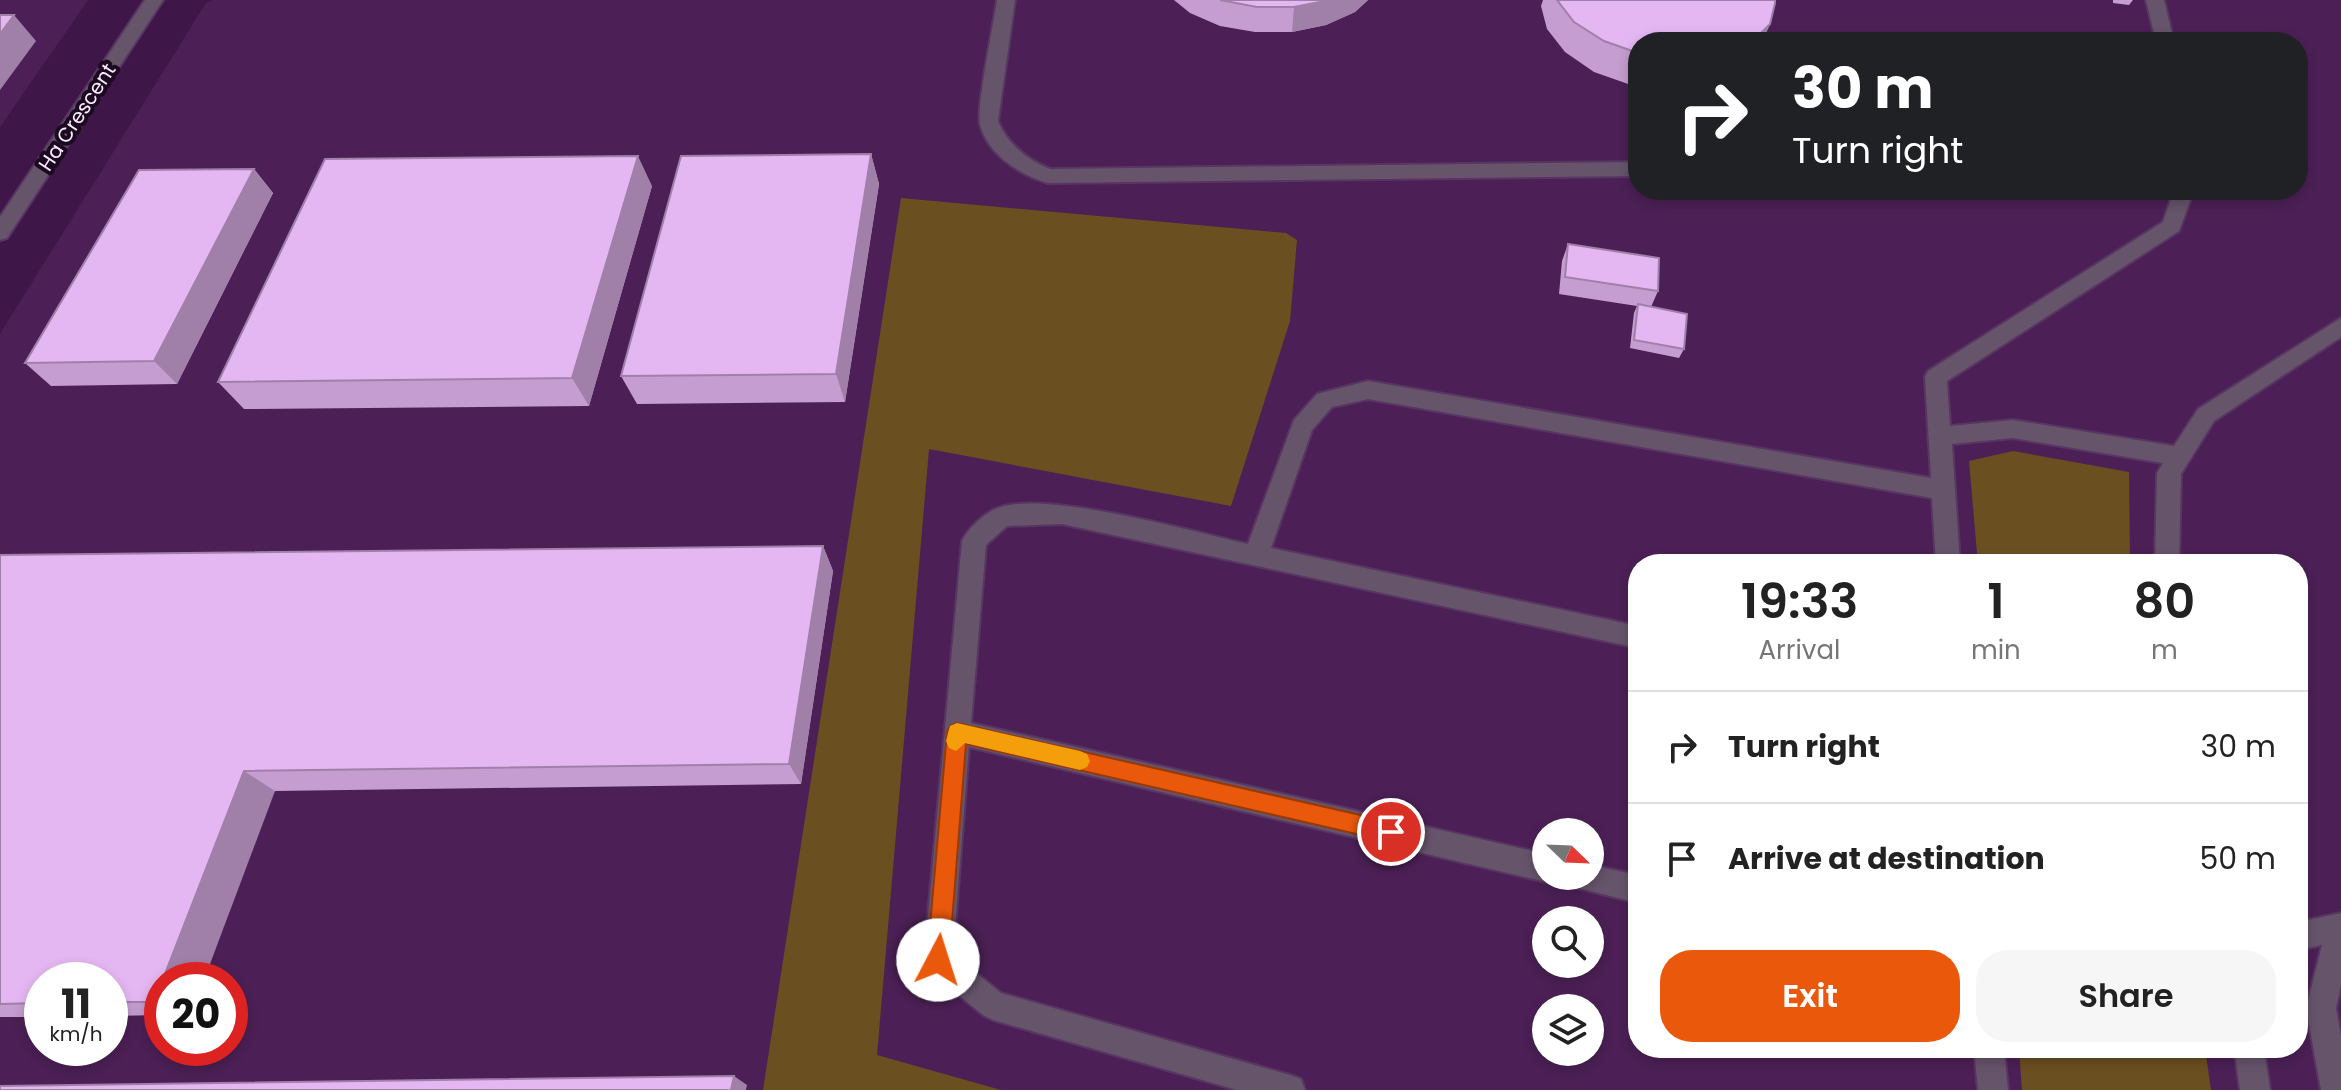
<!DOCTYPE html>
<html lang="en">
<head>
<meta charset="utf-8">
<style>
	:root { --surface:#fff; --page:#f6f6f6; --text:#222; --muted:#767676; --line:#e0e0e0; --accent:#ea580c }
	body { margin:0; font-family:Poppins,sans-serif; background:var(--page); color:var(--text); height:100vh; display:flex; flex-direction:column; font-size:30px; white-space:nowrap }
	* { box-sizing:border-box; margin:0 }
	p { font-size:26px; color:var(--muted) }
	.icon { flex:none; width:44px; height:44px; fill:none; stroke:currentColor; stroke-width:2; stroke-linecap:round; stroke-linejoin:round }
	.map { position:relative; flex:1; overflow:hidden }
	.sheet { position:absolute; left:1628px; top:554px; width:680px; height:504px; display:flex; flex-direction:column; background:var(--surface); border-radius:32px; box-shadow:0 4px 12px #0003 }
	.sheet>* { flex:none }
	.top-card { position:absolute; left:1628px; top:32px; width:680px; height:168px; border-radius:32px; box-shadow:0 4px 12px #0003; background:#202124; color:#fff; overflow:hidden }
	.needle { width:52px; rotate:113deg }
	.tools { position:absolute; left:1532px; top:818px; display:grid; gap:16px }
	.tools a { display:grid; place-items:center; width:72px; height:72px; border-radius:50%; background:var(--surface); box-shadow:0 4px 12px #0003; font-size:40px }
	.speed { position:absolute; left:24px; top:962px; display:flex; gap:16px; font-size:40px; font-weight:700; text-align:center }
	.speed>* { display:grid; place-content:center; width:104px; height:104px; border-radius:50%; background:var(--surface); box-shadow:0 4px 12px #0003; line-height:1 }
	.speed small { font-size:20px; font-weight:400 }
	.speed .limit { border:12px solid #d22; background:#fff; color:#111 }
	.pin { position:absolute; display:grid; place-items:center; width:68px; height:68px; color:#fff; margin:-34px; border:4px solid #fff; border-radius:50%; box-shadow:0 2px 8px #0007 }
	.me { position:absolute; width:88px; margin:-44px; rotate:5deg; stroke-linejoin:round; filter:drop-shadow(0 0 6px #0008) }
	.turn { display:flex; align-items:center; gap:28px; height:168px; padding:0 32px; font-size:36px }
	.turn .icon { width:104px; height:104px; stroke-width:2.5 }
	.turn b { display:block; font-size:56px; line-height:68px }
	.eta { display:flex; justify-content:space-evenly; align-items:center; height:136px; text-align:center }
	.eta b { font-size:48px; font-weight:600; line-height:56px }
	.action { display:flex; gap:16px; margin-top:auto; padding:16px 32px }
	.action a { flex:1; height:92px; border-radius:32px; background:var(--accent); color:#fff; font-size:32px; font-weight:600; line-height:92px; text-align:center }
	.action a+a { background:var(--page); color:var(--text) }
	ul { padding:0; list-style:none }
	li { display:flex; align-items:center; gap:24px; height:112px; padding:0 32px; border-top:2px solid var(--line) }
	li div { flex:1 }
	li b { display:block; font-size:30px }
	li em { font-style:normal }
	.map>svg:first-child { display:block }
	.built { fill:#4c2056; fill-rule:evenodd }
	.green { fill:#6a4f21 }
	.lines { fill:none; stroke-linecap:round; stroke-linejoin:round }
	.minor-casing { stroke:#583562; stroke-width:4 }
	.minor { fill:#66546b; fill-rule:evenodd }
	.wall { fill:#c59dd0 }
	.shaded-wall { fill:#a080a9 }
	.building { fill:#e5b7f2; stroke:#a080a9; stroke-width:2 }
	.route { fill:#ea580c; stroke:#983908; stroke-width:2 }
	.slow { fill:#f59e0b }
	.labels { text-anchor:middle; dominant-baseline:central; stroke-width:8; stroke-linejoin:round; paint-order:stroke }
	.far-street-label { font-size:20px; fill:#fbedff; stroke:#1c0b20 }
</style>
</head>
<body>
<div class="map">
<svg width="2341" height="1090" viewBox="0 0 2341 1090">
	<rect width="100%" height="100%" fill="#3e1748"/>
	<!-- built -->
	<g class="built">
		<path d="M0 0H88L0 127Z"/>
		<path d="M213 0H2341V1090H0V334L206 3ZM1638 42H2298V190H1638ZM1638 564H2298V1048H1638ZM1546 832H1590V876H1546ZM1546 920H1590V964H1546ZM42 980H110V1048H42ZM162 980H230V1048H162ZM1546 1008H1590V1052H1546Z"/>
	</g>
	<!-- green -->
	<g class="green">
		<path d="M901 198 1286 233 1297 240 1290 321 1231 506 929 449 877 1055 1001 1090H763Z"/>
		<path d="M2013 451 2129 472 2130 564H1978L1969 461Z"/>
		<path d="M2019 1048H2205L2211 1090H2022Z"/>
	</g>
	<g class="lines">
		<defs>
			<g id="minor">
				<path d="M145 0H163L7 238 0 240V217Z"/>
				<path d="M997 0H1015L998 121C1008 145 1027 159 1050 169L1638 162V176L1048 183C1020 175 987 154 980 124 976 108 994 22 997 0Z"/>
				<path d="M2146 0H2164L2174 42H2156Z"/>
				<path d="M2174 190H2194L2179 231 1947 381 1950 426 2013 420 2174 446 2198 409 2341 318V337L2214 421 2181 474 2179 564H2155L2157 473 2163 463 2013 438 1952 444 1960 564H1936L1932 498 1368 399 1332 407 1312 430 1271 548 1638 626V648L1062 524 1007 526 986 545 971 723 1546 854V876H1556L1546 882 969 747 953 954 1001 993 1290 1075 1301 1079 1305 1090H1237L993 1020 983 1015 928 970 924 960 962 541C968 529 985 512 998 508 1045 490 1194 532 1248 544L1294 420 1317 394 1368 381 1931 478 1925 377 1928 371 2163 222Z"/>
				<path d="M1590 865 1638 875V903L1570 886 1566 876H1590Z"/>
				<path d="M2341 913V985L2336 1008 2341 1036V1090H2321L2306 1008 2322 945 2298 950V922Z"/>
				<path d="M1974 1048H2004L2008 1090H1978Z"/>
				<path d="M2234 1048H2264L2270 1090H2240Z"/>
			</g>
		</defs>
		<!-- minor casing -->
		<use href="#minor" class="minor-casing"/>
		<!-- minor -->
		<use href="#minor" class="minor"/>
	</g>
	<!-- wall -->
	<g class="wall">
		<path d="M1174 0H1368L1355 12 1326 25 1292 32H1255L1220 26 1190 13Z"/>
		<path d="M1543 0H1775L1770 24 1762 42H1638V86L1631 85 1594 72 1565 52 1547 29 1541 6Z"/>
		<path d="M2113 0H2133L2129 5 2113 3Z"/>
		<path d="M871 154 879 184 845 402 637 404 621 376Z"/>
		<path d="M254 169 273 193 177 384 51 386 25 363Z"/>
		<path d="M652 186 589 406 244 409 218 382Z"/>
		<path d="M1568 244 1658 291 1651 307 1684 349 1679 358 1630 348 1634 313 1637 306 1559 294 1562 261Z"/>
		<path d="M823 546 833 571 801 784 275 791 162 980V1015L110 1016V980H42V1017H0V555Z"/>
	</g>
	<!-- shaded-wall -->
	<g class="shaded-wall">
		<path d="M1329 0H1368L1355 12 1326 25 1292 32 1294 7Z"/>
		<path d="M14 15 36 41 0 90V34Z"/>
		<path d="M1770 24 1762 42H1752Z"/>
		<path d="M871 154 879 184 845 402 836 374Z"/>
		<path d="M638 156 652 186 589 406 572 378Z"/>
		<path d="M254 169 273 193 177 384 154 361Z"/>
		<path d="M823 546 833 571 801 784 789 764Z"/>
		<path d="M244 771 275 791 204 980H162Z"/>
		<path d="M162 980V1005L154 1002Z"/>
		<path d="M734 1076 747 1085 746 1090H731Z"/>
	</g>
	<!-- building -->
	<g class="building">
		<path d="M1220 0H1330L1294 7H1257Z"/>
		<path d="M1557 0H1775V3L1770 24 1752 42H1638V53L1604 41 1574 22Z"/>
		<path d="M0 15H14L0 34Z"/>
		<path d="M871 154 836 374 621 376 681 156Z"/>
		<path d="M638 156 572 378 218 382 325 159Z"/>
		<path d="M254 169 154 361 25 363 139 170Z"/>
		<path d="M1568 244 1659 258 1658 291 1565 277Z"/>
		<path d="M1638 304 1687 314 1684 349 1634 340Z"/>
		<path d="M823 546 789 764 244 771 154 1002H110V980H42V1003L0 1004V555Z"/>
		<path d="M734 1076 731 1090H0V1086Z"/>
	</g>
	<!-- route -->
	<path class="route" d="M957 723 1391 822 1398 825 1401 832 1398 839 1391 842 966 744 949 960 945 968 938 971 930 968 927 960 947 732 950 726Z"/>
	<!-- slow -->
	<path class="slow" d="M957 723 1080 751 1087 754 1090 761 1087 767 1080 770 965 743 956 751 949 748 946 741 950 726Z"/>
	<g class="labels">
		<!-- far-street labels -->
		<g class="far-street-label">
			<text transform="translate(77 117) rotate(-57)">Ha Crescent</text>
		</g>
	</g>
</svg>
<div class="tools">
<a><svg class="needle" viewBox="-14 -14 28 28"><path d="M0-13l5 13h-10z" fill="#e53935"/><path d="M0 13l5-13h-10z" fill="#767676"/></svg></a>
<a><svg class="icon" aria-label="search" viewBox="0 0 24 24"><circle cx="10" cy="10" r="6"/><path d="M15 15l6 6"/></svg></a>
<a><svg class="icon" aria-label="layers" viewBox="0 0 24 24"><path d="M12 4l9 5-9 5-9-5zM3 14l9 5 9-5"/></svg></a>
</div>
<div class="speed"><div>11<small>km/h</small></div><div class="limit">20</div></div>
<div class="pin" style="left:1391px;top:832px;background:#d93025"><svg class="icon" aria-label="arrive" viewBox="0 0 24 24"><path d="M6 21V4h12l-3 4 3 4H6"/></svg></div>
<svg class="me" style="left:938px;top:960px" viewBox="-20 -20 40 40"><circle r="19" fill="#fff"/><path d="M0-13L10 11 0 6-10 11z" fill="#ea580c"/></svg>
<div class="top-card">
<div class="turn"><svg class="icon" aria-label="right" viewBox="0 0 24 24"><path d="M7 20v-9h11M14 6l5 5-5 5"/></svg><div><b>30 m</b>Turn right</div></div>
</div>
<section class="sheet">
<div class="eta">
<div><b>19:33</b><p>Arrival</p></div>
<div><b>1</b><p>min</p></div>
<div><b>80</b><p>m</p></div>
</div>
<ul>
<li><svg class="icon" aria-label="right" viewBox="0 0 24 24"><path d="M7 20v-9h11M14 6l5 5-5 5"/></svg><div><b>Turn right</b></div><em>30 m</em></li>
<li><svg class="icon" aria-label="arrive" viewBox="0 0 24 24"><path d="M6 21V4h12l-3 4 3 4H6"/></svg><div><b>Arrive at destination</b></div><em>50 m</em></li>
</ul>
<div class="action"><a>Exit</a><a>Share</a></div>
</section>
</div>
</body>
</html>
